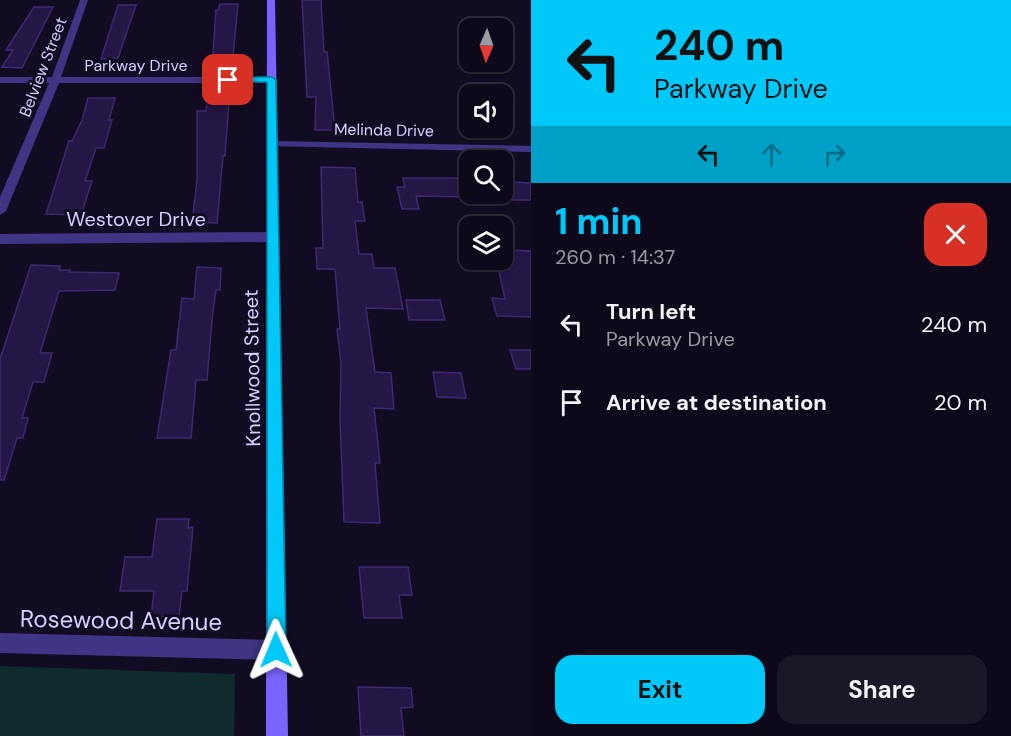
<!DOCTYPE html>
<html lang="en">
<head>
<meta charset="utf-8">
<style>
	:root { --surface:#0e091a; --page:#1c1727; --text:#f1f3f6; --muted:#9b9aa2; --line:#2e2a39; --accent:#00c8f9 }
	body { margin:0; font-family:"DM Sans",sans-serif; background:var(--page); color:var(--text); height:100vh; display:flex; flex-direction:column; font-size:22px; white-space:nowrap }
	* { box-sizing:border-box; margin:0 }
	p { font-size:20px; color:var(--muted) }
	.icon { flex:none; width:33px; height:33px; fill:none; stroke:currentColor; stroke-width:2; stroke-linecap:round; stroke-linejoin:round }
	.map { position:relative; flex:1; overflow:hidden }
	.drawer { display:flex; flex-direction:column; background:var(--surface); width:480px }
	.drawer>* { flex:none }
	.hud { background:#00c8f9; color:#111; overflow:hidden }
	.needle { width:39px; rotate:182deg }
	.controls { position:absolute; left:459px; top:18px; display:grid; gap:12px }
	.controls a { display:grid; place-items:center; width:54px; height:54px; border-radius:12px; background:var(--surface); box-shadow:0 2px 4px #0004,0 0 0 2px var(--line); font-size:30px }
	.pin { position:absolute; display:grid; place-items:center; width:51px; height:51px; color:#fff; margin:-26px; border-radius:12px; box-shadow:0 3px 9px #0006 }
	.me { position:absolute; width:66px; margin:-33px; rotate:359deg; stroke-linejoin:round; filter:drop-shadow(0 0 4px #0008) }
	.turn { display:flex; align-items:center; gap:21px; height:126px; padding:0 24px; font-size:27px }
	.turn .icon { width:78px; height:78px; stroke-width:2.5 }
	.turn b { display:block; font-size:42px; line-height:51px }
	.lanes { display:flex; align-items:center; height:57px; padding:0 24px; background:#0003; justify-content:center; gap:30px; direction:ltr }
	.lanes .off { opacity:.35 }
	.round { display:grid; place-items:center; flex:none; width:63px; height:63px; border-radius:18px; background:var(--page) }
	.head { display:flex; align-items:center; justify-content:space-between; height:102px; padding:0 24px }
	h1 { font-size:36px; font-weight:700; line-height:45px; color:var(--accent) }
	.primary-button { display:flex; gap:12px; margin-top:auto; padding:12px 24px }
	.primary-button a { flex:1; height:69px; border-radius:18px; background:var(--accent); color:#111; font-size:24px; font-weight:700; line-height:69px; text-align:center }
	.primary-button a+a { background:var(--page); color:var(--text) }
	ul { padding:0; list-style:none }
	li { display:flex; align-items:center; gap:18px; height:78px; padding:0 24px }
	li div { flex:1 }
	li b { display:block; font-size:22px }
	li em { font-style:normal }
	main { display:flex; flex:1; min-height:0 }
	.map>svg:first-child { display:block }
	.green { fill:#0f2b2d }
	.building { fill:#251745; stroke:#3e2872; stroke-width:1.5 }
	.lines { fill:none; stroke-linecap:round; stroke-linejoin:round }
	.street { fill:#403584; fill-rule:evenodd }
	.secondary { fill:#7865ff; fill-rule:evenodd }
	.route { fill:#00c8f9; stroke:#0082a2; stroke-width:1.5 }
	.labels { text-anchor:middle; dominant-baseline:central; stroke-width:6; stroke-linejoin:round; paint-order:stroke }
	.far-street-label { font-size:16px; fill:#d8ceff; stroke:#120c23 }
	.street-label { font-size:20px; fill:#d8ceff; stroke:#120c23 }
	.near-street-label { font-size:24px; fill:#d8ceff; stroke:#120c23 }
</style>
</head>
<body>
<main>
<div class="map">
<svg width="531" height="736" viewBox="0 0 531 736">
	<rect width="100%" height="100%" fill="#120c23"/>
	<!-- green -->
	<path class="green" d="M0 666 235 674 234 736H0Z"/>
	<!-- building -->
	<g class="building">
		<path d="M302 0H321L324 52H327L335 130H315L316 97H307Z"/>
		<path d="M220 4H238L232 67H212L216 10H218Z"/>
		<path d="M118 5H136L118 58 101 59Z"/>
		<path d="M34 7H53L22 68 2 67 13 50H6Z"/>
		<path d="M88 98H115L109 120H112L104 148H96L85 181H92L81 215 46 214 69 141H72L82 120Z"/>
		<path d="M207 101H229L225 156H223L217 223 192 222 197 180V111H206Z"/>
		<path d="M321 167 355 168 358 202H362L365 221H355L359 254H372L374 268H395L403 309 366 308 375 372 391 373 394 409 374 408 380 463H375L380 523 344 522 340 420 341 363 337 329H340L335 269H317L316 248H323Z"/>
		<path d="M403 178H470V197L416 196 419 209H402L397 187H405Z"/>
		<path d="M507 182 531 183V200H513Z"/>
		<path d="M506 250 531 251V317L497 316 492 298 505 299 498 267 510 268Z"/>
		<path d="M31 265 60 266 59 270H70L69 272 119 273 115 290 59 291 40 353H52L44 382H33L22 418H28L23 438H17L4 480H0V359Z"/>
		<path d="M197 267 221 268 220 290H216L212 320 207 380H196L191 438H157L171 350H176L182 298 194 299Z"/>
		<path d="M406 300H440L445 320H409Z"/>
		<path d="M510 350H531V369H516Z"/>
		<path d="M433 372 461 373 466 398 437 397Z"/>
		<path d="M157 519H189L188 528 193 527 187 591H182L179 617 151 616 154 591H120L125 557H152Z"/>
		<path d="M359 567H408L412 595H399L402 618H364Z"/>
		<path d="M358 687 411 688 413 707 401 708 404 736H361Z"/>
	</g>
	<g class="lines">
		<!-- street -->
		<g class="street">
			<path d="M80 0H88L61 77H272L277 80 272 83H59L6 211 0 215V197L49 83H0V77H52Z"/>
			<path d="M272 141 531 146V152L268 146 267 144Z"/>
			<path d="M271 232 277 237 271 242 0 244V234Z"/>
			<path d="M0 633 276 640 283 643 286 650 283 657 276 660 0 653Z"/>
		</g>
		<!-- secondary -->
		<path class="secondary" d="M267 0H275L288 736H266Z"/>
	</g>
	<!-- route -->
	<path class="route" d="M228 77H272L276 80 286 650 283 656 276 659 270 656 267 650V82H225V78Z"/>
	<g class="labels">
		<!-- far-street labels -->
		<g class="far-street-label">
			<text x="136" y="65">Parkway Drive</text>
			<text transform="translate(43 67) rotate(-69)">Belview Street</text>
			<text transform="translate(384 130) rotate(1)">Melinda Drive</text>
		</g>
		<!-- street labels -->
		<g class="street-label">
			<text x="136" y="219">Westover Drive</text>
			<text transform="translate(252 368) rotate(-91)">Knollwood Street</text>
		</g>
		<!-- near-street labels -->
		<g class="near-street-label">
			<text transform="translate(121 620) rotate(1)">Rosewood Avenue</text>
		</g>
	</g>
</svg>
<div class="controls">
<a><svg class="needle" viewBox="-14 -14 28 28"><path d="M0-13l5 13h-10z" fill="#e53935"/><path d="M0 13l5-13h-10z" fill="#9b9aa2"/></svg></a>
<a><svg class="icon" aria-label="sound" viewBox="0 0 24 24"><path d="M4 9h4l5-4v14l-5-4H4zM17 9q2 3 0 6"/></svg></a>
<a><svg class="icon" aria-label="search" viewBox="0 0 24 24"><circle cx="10" cy="10" r="6"/><path d="M15 15l6 6"/></svg></a>
<a><svg class="icon" aria-label="layers" viewBox="0 0 24 24"><path d="M12 4l9 5-9 5-9-5zM3 14l9 5 9-5"/></svg></a>
</div>
<div class="pin" style="left:228px;top:80px;background:#d93025"><svg class="icon" aria-label="arrive" viewBox="0 0 24 24"><path d="M6 21V4h12l-3 4 3 4H6"/></svg></div>
<svg class="me" style="left:276px;top:650px" viewBox="-20 -20 40 40"><path d="M0-17L14 15 0 8-14 15z" fill="#00c8f9" stroke="#fff" stroke-width="4"/></svg>
</div>
<section class="drawer">
<div class="hud">
<div class="turn"><svg class="icon" aria-label="left" viewBox="0 0 24 24"><path d="M17 20v-9H6M10 6l-5 5 5 5"/></svg><div><b>240 m</b>Parkway Drive</div></div>
<div class="lanes"><svg class="icon" aria-label="left" viewBox="0 0 24 24"><path d="M17 20v-9H6M10 6l-5 5 5 5"/></svg><svg class="icon off" aria-label="ahead" viewBox="0 0 24 24"><path d="M12 20V5M6 11l6-6 6 6"/></svg><svg class="icon off" aria-label="right" viewBox="0 0 24 24"><path d="M7 20v-9h11M14 6l5 5-5 5"/></svg></div>
</div>
<div class="head"><div><h1>1 min</h1><p>260 m · 14:37</p></div><a class="round" style="background:#d93025;color:#fff"><svg class="icon" aria-label="close" viewBox="0 0 24 24"><path d="M6 6l12 12M18 6L6 18"/></svg></a></div>
<ul>
<li><svg class="icon" aria-label="left" viewBox="0 0 24 24"><path d="M17 20v-9H6M10 6l-5 5 5 5"/></svg><div><b>Turn left</b><p>Parkway Drive</p></div><em>240 m</em></li>
<li><svg class="icon" aria-label="arrive" viewBox="0 0 24 24"><path d="M6 21V4h12l-3 4 3 4H6"/></svg><div><b>Arrive at destination</b></div><em>20 m</em></li>
</ul>
<div class="primary-button"><a>Exit</a><a>Share</a></div>
</section>
</main>
</body>
</html>
